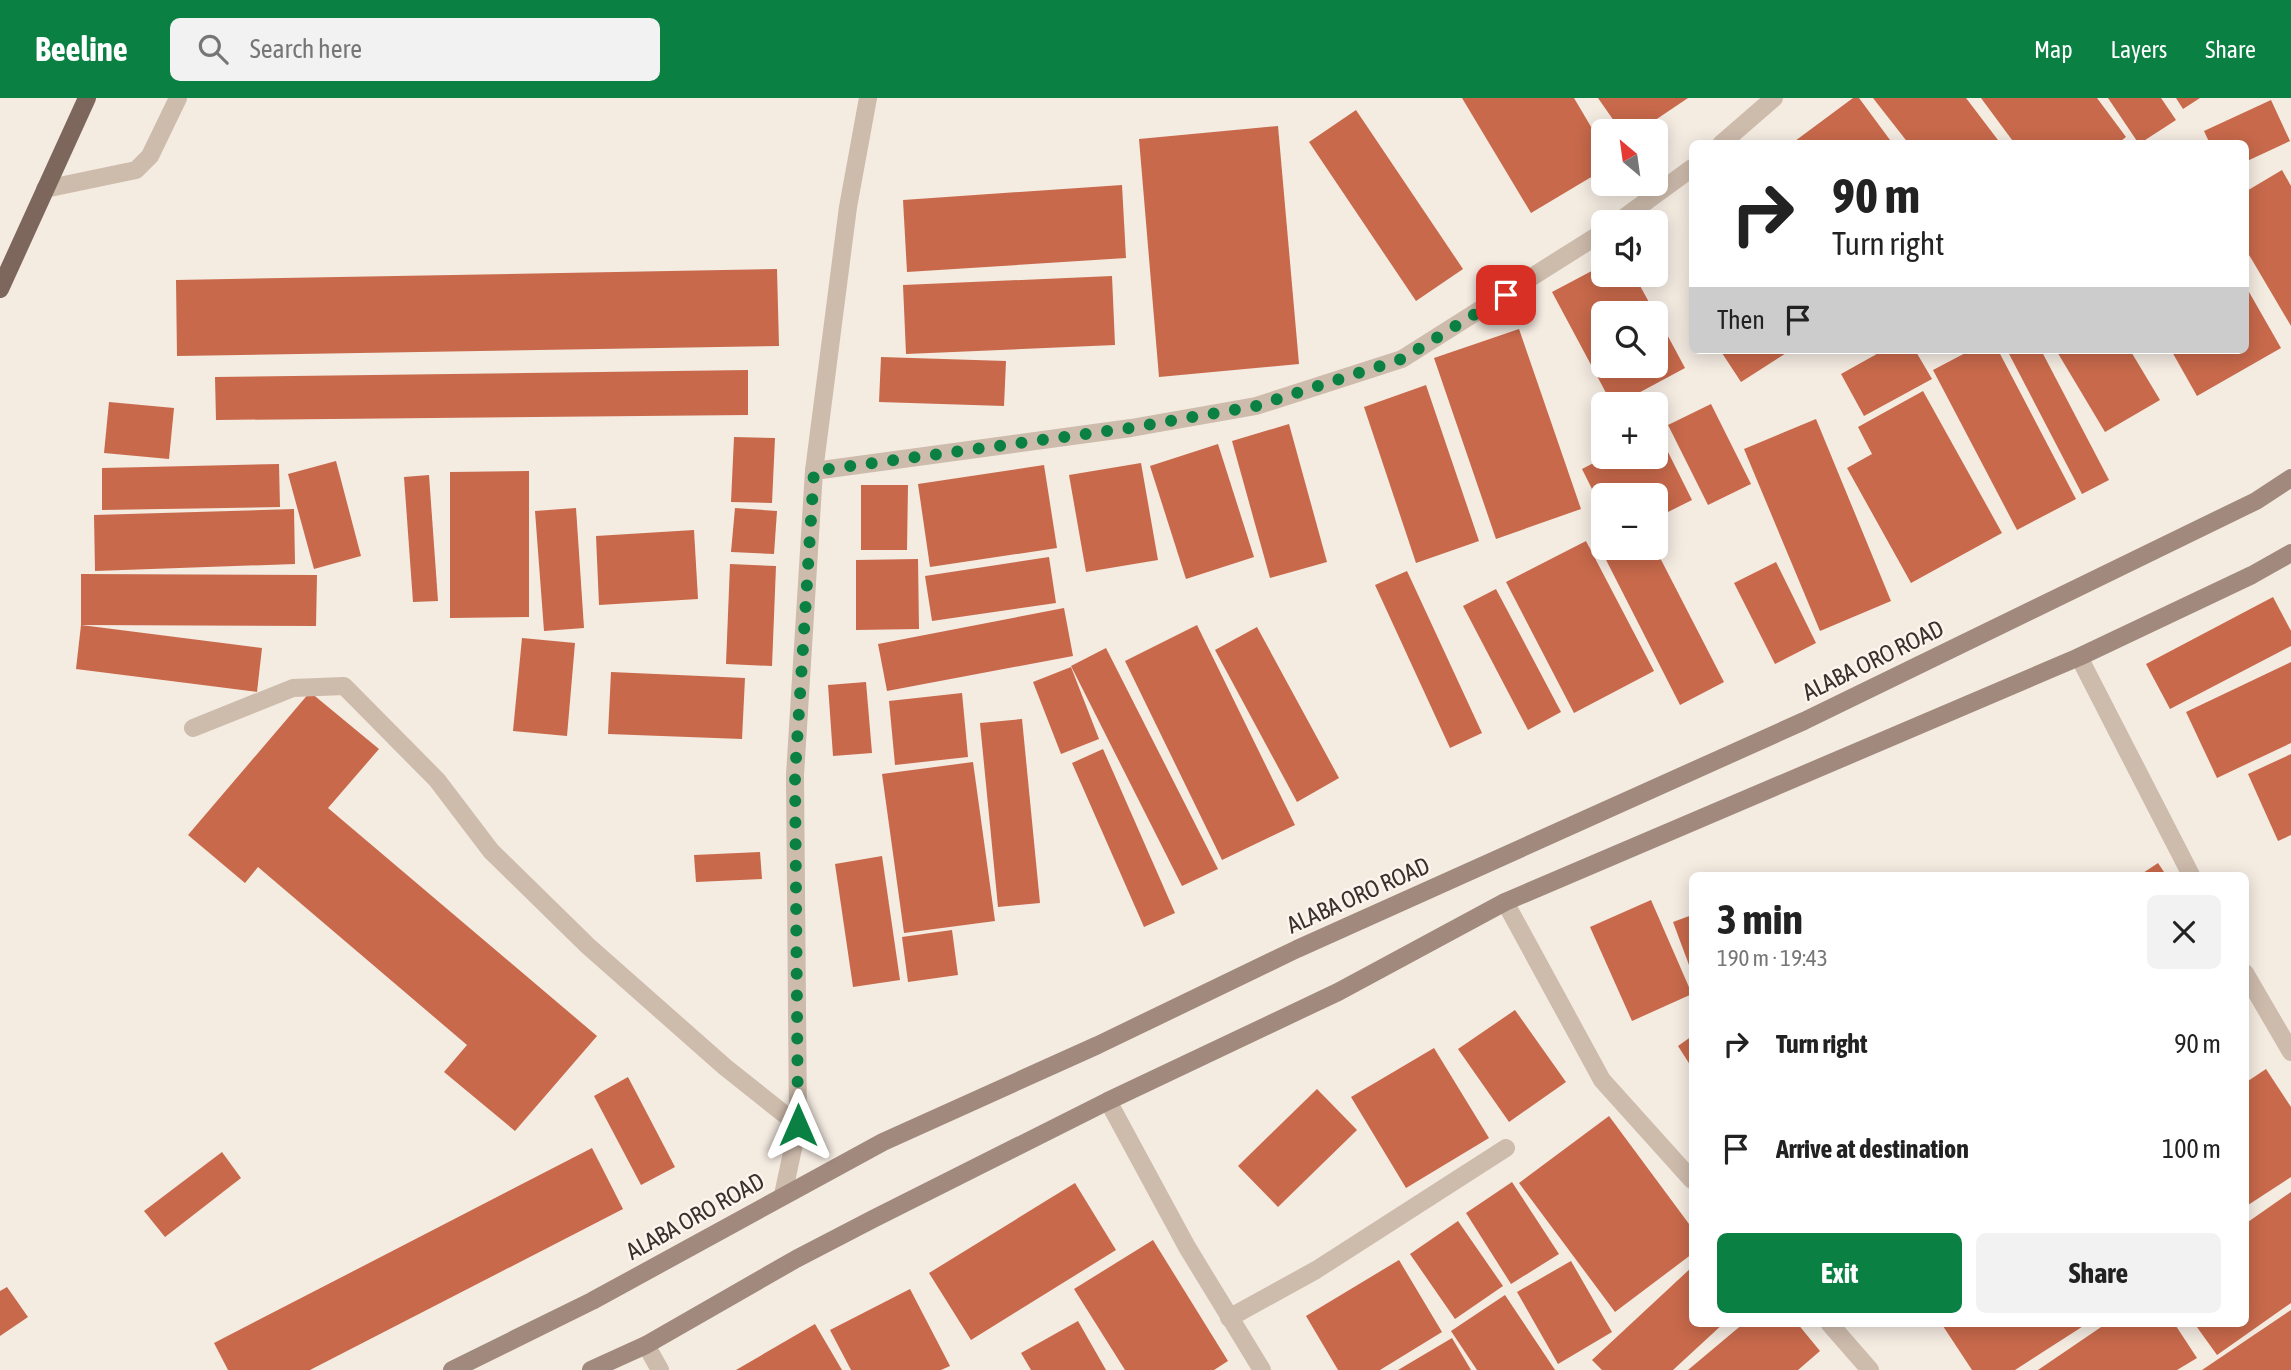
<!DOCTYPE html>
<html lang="en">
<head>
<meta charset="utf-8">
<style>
	:root { --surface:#fff; --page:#f2f2f2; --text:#222; --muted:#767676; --accent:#0b8043 }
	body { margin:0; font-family:"Asap Condensed",sans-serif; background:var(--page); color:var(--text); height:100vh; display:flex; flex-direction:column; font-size:26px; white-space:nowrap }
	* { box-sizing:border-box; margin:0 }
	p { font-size:23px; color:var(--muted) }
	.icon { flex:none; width:38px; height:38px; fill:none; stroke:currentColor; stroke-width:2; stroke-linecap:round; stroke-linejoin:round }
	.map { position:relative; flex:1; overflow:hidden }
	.details { position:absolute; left:1689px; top:774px; width:560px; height:455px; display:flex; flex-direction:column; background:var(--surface); border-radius:10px; box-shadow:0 4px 18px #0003 }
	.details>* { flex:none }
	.hud { position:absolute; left:1689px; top:42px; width:560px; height:214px; border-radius:10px; box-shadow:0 4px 18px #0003; background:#fff; color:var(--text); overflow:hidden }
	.needle { width:46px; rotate:331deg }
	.buttons { position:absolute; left:1591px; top:21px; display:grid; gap:14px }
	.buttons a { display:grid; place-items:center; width:77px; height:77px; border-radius:10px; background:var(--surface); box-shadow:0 4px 18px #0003; font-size:35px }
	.pin { position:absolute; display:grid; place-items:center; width:60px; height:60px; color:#fff; margin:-30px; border-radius:14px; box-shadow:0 4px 10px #0006 }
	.me { position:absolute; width:77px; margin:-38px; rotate:0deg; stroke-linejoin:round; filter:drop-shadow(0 0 5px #0008) }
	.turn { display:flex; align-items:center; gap:24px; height:147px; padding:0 28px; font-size:32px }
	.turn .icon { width:91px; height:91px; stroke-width:2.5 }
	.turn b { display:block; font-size:49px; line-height:60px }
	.then { display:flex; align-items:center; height:66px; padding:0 28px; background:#0003; gap:14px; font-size:26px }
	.round { display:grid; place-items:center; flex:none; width:74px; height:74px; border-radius:10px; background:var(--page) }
	.overview { display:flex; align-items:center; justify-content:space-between; height:119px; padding:0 28px }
	h1 { font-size:42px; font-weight:700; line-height:52px }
	.cta { display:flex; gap:14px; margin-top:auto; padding:14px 28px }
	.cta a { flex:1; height:80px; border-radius:10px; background:var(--accent); color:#fff; font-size:28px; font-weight:700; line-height:80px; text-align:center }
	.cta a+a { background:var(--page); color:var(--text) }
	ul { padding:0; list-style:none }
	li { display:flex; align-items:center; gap:21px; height:105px; padding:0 28px }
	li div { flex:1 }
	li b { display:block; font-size:26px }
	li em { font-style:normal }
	header { display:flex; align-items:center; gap:42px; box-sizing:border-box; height:98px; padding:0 35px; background:var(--accent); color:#fff }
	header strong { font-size:33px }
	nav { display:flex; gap:38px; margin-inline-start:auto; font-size:24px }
	.search { width:490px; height:63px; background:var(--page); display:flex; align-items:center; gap:18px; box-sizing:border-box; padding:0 24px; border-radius:10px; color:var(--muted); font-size:26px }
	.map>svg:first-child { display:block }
	.building { fill:#c8694b }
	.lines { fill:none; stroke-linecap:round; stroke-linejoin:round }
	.service { stroke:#cdbbac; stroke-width:18 }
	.minor { stroke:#cdbbac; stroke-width:18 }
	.secondary { stroke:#a18a7d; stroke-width:18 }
	.primary { stroke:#7d675c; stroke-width:18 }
	.route { stroke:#0b8043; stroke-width:12; stroke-dasharray:0 21.6 }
	.labels { text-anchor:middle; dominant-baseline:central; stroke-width:5; stroke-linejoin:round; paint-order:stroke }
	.street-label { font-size:24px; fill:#3b302b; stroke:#fbf5ee }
</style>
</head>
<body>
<header>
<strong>Beeline</strong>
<div class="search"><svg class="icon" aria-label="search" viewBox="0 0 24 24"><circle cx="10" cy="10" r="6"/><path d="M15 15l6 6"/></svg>Search here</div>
<nav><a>Map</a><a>Layers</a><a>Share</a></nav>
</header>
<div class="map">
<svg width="2291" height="1272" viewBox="0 0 2291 1272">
	<rect width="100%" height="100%" fill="#f4ebe1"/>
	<!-- building -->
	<g class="building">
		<path d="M1462 0H1574L1603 49V72L1531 115Z"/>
		<path d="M1598 0H1688L1639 33H1621Z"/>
		<path d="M1853 0H1859L1893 46H1797L1795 43Z"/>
		<path d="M1873 0H1966L2001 46H1909Z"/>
		<path d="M1981 0H2097L2126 39 2117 46H2015Z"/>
		<path d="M2108 0H2161L2176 22 2139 46Z"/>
		<path d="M2176 0H2200L2183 11Z"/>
		<path d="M2271 2 2290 43 2245 64V46H2210L2204 33Z"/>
		<path d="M1356 12 1463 171 1416 203 1309 44Z"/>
		<path d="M1278 28 1299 266 1159 279 1139 41Z"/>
		<path d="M2282 72 2291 88V228L2245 150V94Z"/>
		<path d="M1122 87 1126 160 907 174 903 102Z"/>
		<path d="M1603 167V177H1634L1655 215H1603V268H1656V216L1685 270 1618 306H1612L1552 194Z"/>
		<path d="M777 171 779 248 177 258 176 182Z"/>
		<path d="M1112 178 1115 247 906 256 903 187Z"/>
		<path d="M2245 187 2281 250 2197 298 2171 252H2245Z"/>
		<path d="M1519 231 1581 411 1496 441 1434 260Z"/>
		<path d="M1720 252H1791L1741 284Z"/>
		<path d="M1884 252H1915L1932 281 1864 318 1841 276Z"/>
		<path d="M1971 252H1998L2076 401 2017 432 1933 272Z"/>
		<path d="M2007 252H2041L2109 382 2082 396Z"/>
		<path d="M2056 252H2130L2160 302 2105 334Z"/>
		<path d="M881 259 1006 263 1004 308 879 304Z"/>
		<path d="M748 272V317L216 322 215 279Z"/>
		<path d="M1426 287 1479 443 1416 465 1364 309Z"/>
		<path d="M1923 293 2002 435 1911 485 1847 370 1872 356 1858 329Z"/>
		<path d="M109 304 174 310 169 361 104 355Z"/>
		<path d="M1711 306 1751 386 1708 407 1668 327Z"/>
		<path d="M1816 321 1891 503 1820 533 1744 351Z"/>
		<path d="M1289 326 1327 464 1270 480 1232 343Z"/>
		<path d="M1656 330 1692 402 1656 420V397H1603V413L1582 371 1605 359H1656Z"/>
		<path d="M734 339 775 340 772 405 731 404Z"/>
		<path d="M1218 346 1254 459 1186 481 1150 368Z"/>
		<path d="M336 363 361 458 314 471 288 376Z"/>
		<path d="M1141 365 1158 462 1086 474 1069 377Z"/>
		<path d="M279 366 280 409 102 412V370Z"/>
		<path d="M1044 367 1057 450 930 469 918 386Z"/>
		<path d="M529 373V519L450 520V374Z"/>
		<path d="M429 377 438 503 413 504 404 379Z"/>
		<path d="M861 387H908L907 452H861Z"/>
		<path d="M576 410 584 530 544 533 535 413Z"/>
		<path d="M735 410 777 413 774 456 731 454Z"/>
		<path d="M294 411 295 466 95 473 94 417Z"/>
		<path d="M694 432 698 501 599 507 596 438Z"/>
		<path d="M1586 443 1654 573 1574 615 1506 484Z"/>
		<path d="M1606 450H1655L1724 584 1680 607 1601 452Z"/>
		<path d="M1049 459 1056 505 932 523 925 478Z"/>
		<path d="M918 461 919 531 856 532V462Z"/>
		<path d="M1776 464 1816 545 1775 566 1734 485Z"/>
		<path d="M730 466 776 468 772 568 726 566Z"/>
		<path d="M1407 473 1482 635 1450 650 1375 487Z"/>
		<path d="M81 476 317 477 316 528 81 527Z"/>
		<path d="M1496 491 1561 614 1528 632 1463 508Z"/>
		<path d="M2273 499 2291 533V548L2170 611 2146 566Z"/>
		<path d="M1064 510 1073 558 887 593 878 546Z"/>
		<path d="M81 527 262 550 257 594 76 571Z"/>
		<path d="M1197 527 1295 727 1222 762 1125 563Z"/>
		<path d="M1257 529 1339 680 1297 704 1215 552Z"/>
		<path d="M522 540 575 545 567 638 513 633Z"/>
		<path d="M1106 550 1218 771 1182 788 1071 568Z"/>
		<path d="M2291 564V645L2217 680 2186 614Z"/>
		<path d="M1071 569 1099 641 1061 656 1033 584Z"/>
		<path d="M611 574 745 580 742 641 608 636Z"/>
		<path d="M866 584 872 655 833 658 828 587Z"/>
		<path d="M310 594 379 651 328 710 597 938 515 1033 444 974 467 947 258 769 245 785 188 737Z"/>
		<path d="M962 595 968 659 895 667 889 603Z"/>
		<path d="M1022 621 1040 805 998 809 980 625Z"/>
		<path d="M1103 651 1175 815 1144 829 1072 665Z"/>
		<path d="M2291 656V737L2278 743 2248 676Z"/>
		<path d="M973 664 995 823 904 835 882 676Z"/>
		<path d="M760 754 762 781 696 784 694 757Z"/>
		<path d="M882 758 900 882 853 889 835 766Z"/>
		<path d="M2158 765 2166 777H2140Z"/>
		<path d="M1651 802 1692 896 1632 923 1590 829Z"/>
		<path d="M1692 817V875L1673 824Z"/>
		<path d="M952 832 958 877 908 884 902 839Z"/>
		<path d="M1515 912 1566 984 1509 1024 1458 951Z"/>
		<path d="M1692 938V970L1678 948Z"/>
		<path d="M1434 950 1489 1040 1406 1090 1351 999Z"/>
		<path d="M2266 971 2291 1009V1079L2245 1109V985Z"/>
		<path d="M628 979 675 1069 641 1087 594 998Z"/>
		<path d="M1317 991 1357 1032 1278 1109 1238 1068Z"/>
		<path d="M1609 1018 1692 1130V1156L1615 1214 1519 1085Z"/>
		<path d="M592 1050 623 1111 310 1272H228L214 1245Z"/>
		<path d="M222 1054 241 1080 165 1139 144 1113Z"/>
		<path d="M1512 1084 1559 1156 1511 1186 1466 1115Z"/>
		<path d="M1075 1085 1116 1152 971 1242 929 1175Z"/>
		<path d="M2291 1094V1205L2217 1257 2194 1225H2245V1126Z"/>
		<path d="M1458 1123 1503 1188 1455 1221 1410 1156Z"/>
		<path d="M1153 1142 1228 1263 1214 1272H1125L1074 1191Z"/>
		<path d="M1399 1162 1442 1234 1380 1272H1338L1306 1218Z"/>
		<path d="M1571 1163 1612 1234 1558 1266 1517 1194Z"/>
		<path d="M1692 1169V1225H1724L1673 1272H1602L1592 1262Z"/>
		<path d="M7 1189 28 1219 0 1238V1193Z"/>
		<path d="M910 1191 950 1268 941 1272H851L830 1232Z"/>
		<path d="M1505 1197 1555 1272H1477L1451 1233Z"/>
		<path d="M2291 1212V1272H2202Z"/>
		<path d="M1078 1223 1106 1272H1031L1021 1255Z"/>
		<path d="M1744 1225H1797L1820 1253 1798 1272H1688Z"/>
		<path d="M1941 1225H2088L2015 1272H1972Z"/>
		<path d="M2107 1225H2174L2197 1260 2177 1272H2038Z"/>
		<path d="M815 1226 842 1272H736Z"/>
		<path d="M1452 1240 1471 1272H1398Z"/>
	</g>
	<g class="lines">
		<!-- service -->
		<g class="service">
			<path d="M45 91 136 72 150 58 178 0"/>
			<path d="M193 630 293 590 344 588 437 682 491 753 588 848 725 969 798 1027"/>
		</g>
		<!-- minor -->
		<g class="minor">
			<path d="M1721 46 1774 0"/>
			<path d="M1618 124 1692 70"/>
			<path d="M814 373 1131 330 1256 308 1402 261 1603 134"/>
			<path d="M2079 559 2191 777"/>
			<path d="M1505 804 1602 982 1692 1082"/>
			<path d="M2245 875 2291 954"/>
			<path d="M1108 1003 1187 1149 1262 1272"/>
			<path d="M783 1097 798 1027 795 677 814 373 848 109 868 0"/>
			<path d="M1229 1220 1316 1172 1506 1050"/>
			<path d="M1829 1225 1870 1272"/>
			<path d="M646 1247 660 1272"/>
		</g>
		<!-- secondary -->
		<g class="secondary">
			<path d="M452 1272 592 1203 883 1044 1098 947 1297 851 1804 623 2256 403 2291 380"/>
			<path d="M591 1272 646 1247 796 1161 873 1121 1108 1003 1338 894 1505 804 2079 559 2252 477 2291 455"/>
		</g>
		<!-- primary -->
		<path class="primary" d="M0 191 87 0"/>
	</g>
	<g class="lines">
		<!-- route -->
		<path class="route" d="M798 1027 795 677 814 373 1130 330 1256 308 1402 261 1506 197"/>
	</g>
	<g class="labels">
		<!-- street labels -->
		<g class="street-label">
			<text transform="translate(1873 562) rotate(-26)">ALABA ORO ROAD</text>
			<text transform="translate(1358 797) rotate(-24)">ALABA ORO ROAD</text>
			<text transform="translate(695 1118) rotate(-29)">ALABA ORO ROAD</text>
		</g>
	</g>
</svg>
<div class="buttons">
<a><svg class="needle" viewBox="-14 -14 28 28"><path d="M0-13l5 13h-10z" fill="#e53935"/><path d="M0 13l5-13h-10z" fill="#767676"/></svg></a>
<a><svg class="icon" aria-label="sound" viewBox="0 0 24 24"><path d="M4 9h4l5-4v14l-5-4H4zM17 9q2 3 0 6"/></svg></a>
<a><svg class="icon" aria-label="search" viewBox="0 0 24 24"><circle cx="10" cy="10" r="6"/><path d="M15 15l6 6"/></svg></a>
<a>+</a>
<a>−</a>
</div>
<div class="pin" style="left:1506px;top:197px;background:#d93025"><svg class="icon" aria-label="arrive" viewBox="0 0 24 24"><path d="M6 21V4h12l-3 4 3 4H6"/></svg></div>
<svg class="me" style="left:798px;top:1027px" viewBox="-20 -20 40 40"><path d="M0-17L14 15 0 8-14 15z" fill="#0b8043" stroke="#fff" stroke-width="4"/></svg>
<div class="hud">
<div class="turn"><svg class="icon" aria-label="right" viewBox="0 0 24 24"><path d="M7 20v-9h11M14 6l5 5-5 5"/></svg><div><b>90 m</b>Turn right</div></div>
<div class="then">Then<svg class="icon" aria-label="arrive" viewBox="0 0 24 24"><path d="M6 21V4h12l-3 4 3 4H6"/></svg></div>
</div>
<section class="details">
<div class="overview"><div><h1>3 min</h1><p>190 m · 19:43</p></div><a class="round"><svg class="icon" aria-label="close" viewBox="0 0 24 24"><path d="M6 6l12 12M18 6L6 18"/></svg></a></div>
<ul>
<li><svg class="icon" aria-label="right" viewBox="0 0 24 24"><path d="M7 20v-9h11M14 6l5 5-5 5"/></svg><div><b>Turn right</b></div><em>90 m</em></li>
<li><svg class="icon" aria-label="arrive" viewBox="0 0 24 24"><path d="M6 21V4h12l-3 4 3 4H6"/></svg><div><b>Arrive at destination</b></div><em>100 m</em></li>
</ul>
<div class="cta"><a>Exit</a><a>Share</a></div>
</section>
</div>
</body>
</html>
